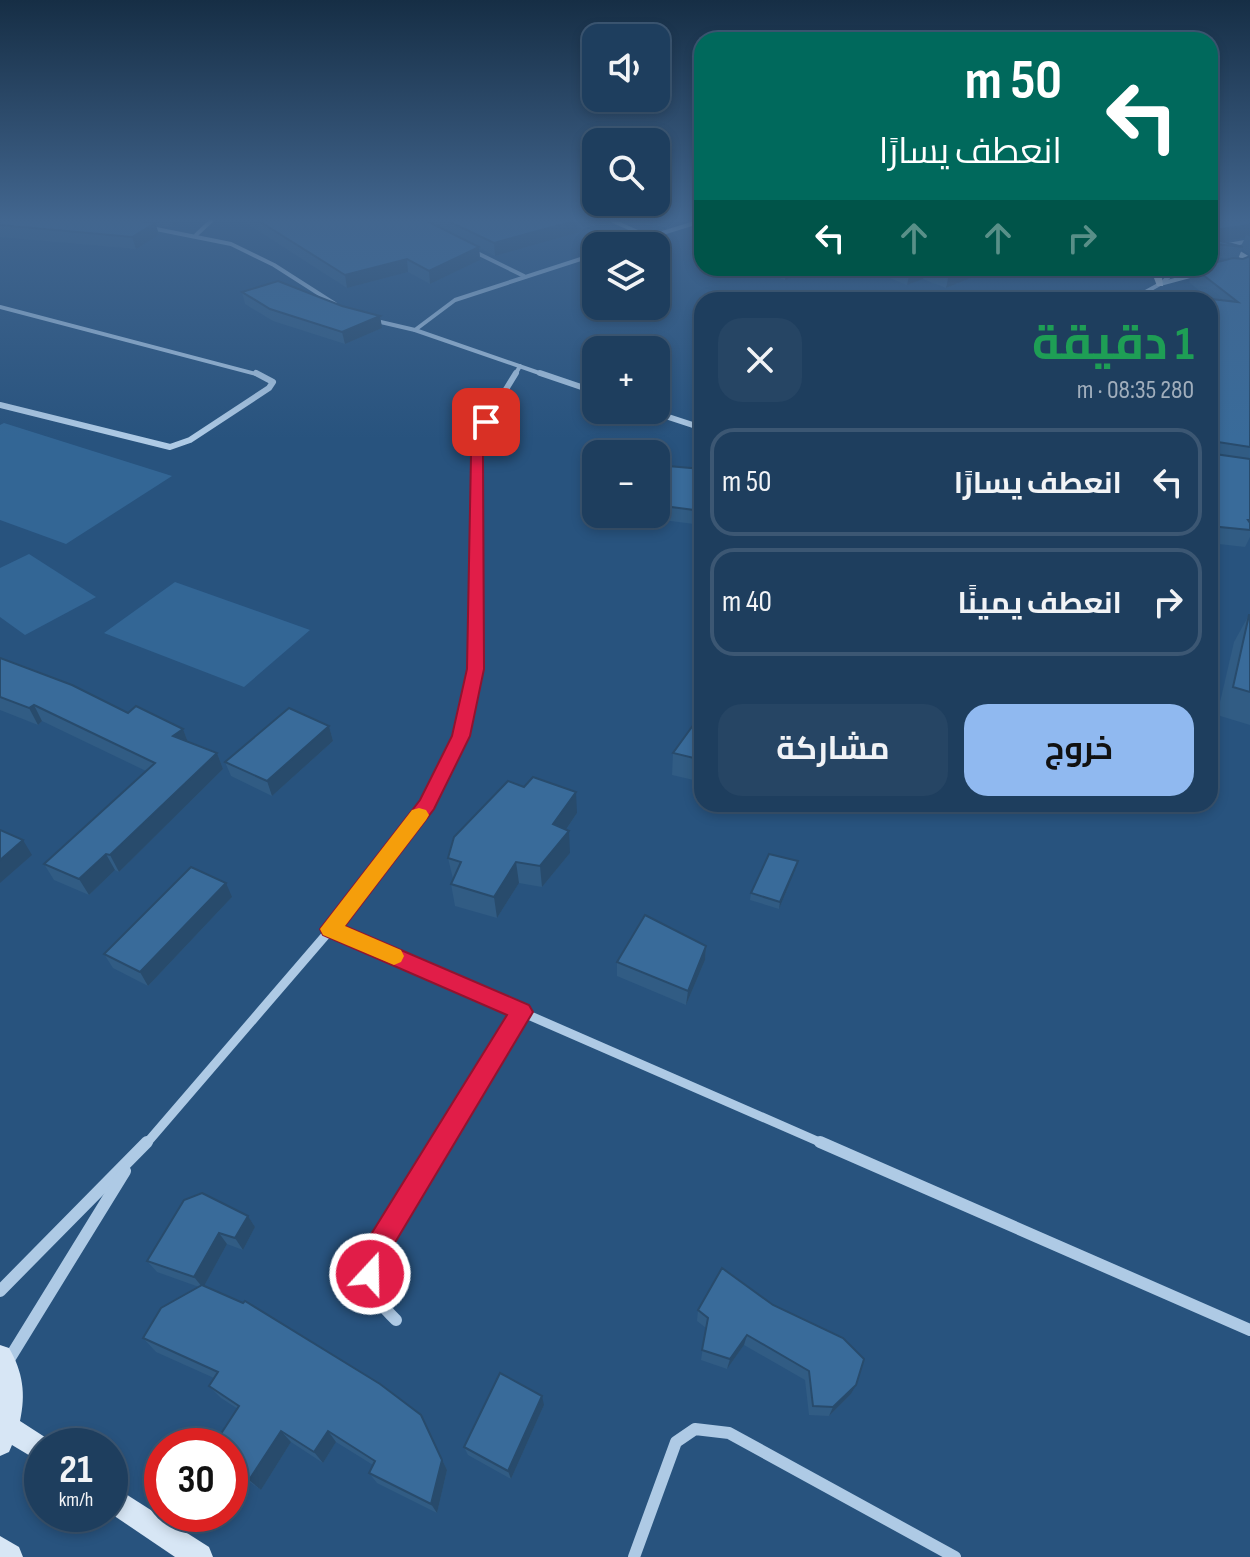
<!DOCTYPE html>
<html lang="ar">
<head>
<meta charset="utf-8">
<style>
	:root { --surface:#1e3e5e; --page:#264564; --text:#f1f3f6; --muted:#a1aebc; --line:#3c5773; --accent:#90b9f0 }
	body { margin:0; font-family:"Sofia Sans Condensed",Cairo,sans-serif; background:var(--page); color:var(--text); direction:rtl; height:100vh; display:flex; flex-direction:column; font-size:30px; white-space:nowrap }
	* { box-sizing:border-box; margin:0 }
	p { font-size:26px; color:var(--muted) }
	.icon { flex:none; width:44px; height:44px; fill:none; stroke:currentColor; stroke-width:2; stroke-linecap:round; stroke-linejoin:round }
	.map { position:relative; flex:1; overflow:hidden; direction:ltr }
	.side { position:absolute; left:694px; top:292px; width:524px; height:520px; display:flex; flex-direction:column; background:var(--surface); border-radius:24px; box-shadow:0 4px 12px #0003,0 0 0 2px var(--line); direction:rtl }
	.side>* { flex:none }
	.hud { position:absolute; left:694px; top:32px; width:524px; height:244px; border-radius:24px; box-shadow:0 4px 12px #0003,0 0 0 2px var(--line); direction:rtl; background:#00695c; color:#fff; overflow:hidden }
	.controls { position:absolute; left:582px; top:24px; display:grid; gap:16px }
	.controls a { display:grid; place-items:center; width:88px; height:88px; border-radius:16px; background:var(--surface); box-shadow:0 4px 12px #0003,0 0 0 2px var(--line); font-size:40px }
	.speed { position:absolute; left:24px; top:1428px; display:flex; gap:16px; font-size:40px; font-weight:700; text-align:center }
	.speed>* { display:grid; place-content:center; width:104px; height:104px; border-radius:50%; background:var(--surface); box-shadow:0 4px 12px #0003,0 0 0 2px var(--line); line-height:1 }
	.speed small { font-size:20px; font-weight:400 }
	.speed .limit { border:12px solid #d22; background:#fff; color:#111 }
	.pin { position:absolute; display:grid; place-items:center; width:68px; height:68px; color:#fff; margin:-34px; border-radius:16px; box-shadow:0 4px 12px #0006 }
	.me { position:absolute; width:88px; margin:-44px; rotate:21deg; stroke-linejoin:round; filter:drop-shadow(0 0 6px #0008) }
	.turn { display:flex; align-items:center; gap:28px; height:168px; padding:0 24px; font-size:36px }
	.turn .icon { width:104px; height:104px; stroke-width:2.5 }
	.turn b { display:block; font-size:56px; line-height:68px }
	.lanes { display:flex; align-items:center; height:76px; padding:0 24px; background:#0003; justify-content:center; gap:40px; direction:ltr }
	.lanes .off { opacity:.35 }
	.round { display:grid; place-items:center; flex:none; width:84px; height:84px; border-radius:24px; background:var(--page) }
	.overview { display:flex; align-items:center; justify-content:space-between; height:136px; padding:0 24px }
	h1 { font-size:48px; font-weight:700; line-height:60px; color:#1e9e55 }
	.primary-button { display:flex; gap:16px; margin-top:auto; padding:16px 24px }
	.primary-button a { flex:1; height:92px; border-radius:24px; background:var(--accent); color:#111; font-size:32px; font-weight:700; line-height:92px; text-align:center }
	.primary-button a+a { background:var(--page); color:var(--text) }
	ul { padding:0; list-style:none }
	li { display:flex; align-items:center; gap:24px; height:108px; margin:0 16px 12px; padding:0 8px; border:4px solid var(--line); border-radius:24px }
	li div { flex:1 }
	li b { display:block; font-size:30px }
	li em { font-style:normal }
	.map>svg:first-child { display:block }
	.green { fill:#336695 }
	.lines { fill:none; stroke-linecap:round; stroke-linejoin:round }
	.street-far4 { stroke:#aecae5; stroke-width:4 }
	.street-far3 { stroke:#aecae5; stroke-width:6 }
	.street-far2 { stroke:#aecae5; stroke-width:7 }
	.street-far1 { stroke:#aecae5; stroke-width:9 }
	.street { stroke:#aecae5; stroke-width:12 }
	.secondary { fill:#d7e6f5; fill-rule:evenodd }
	.wall { fill:#315c84; fill-rule:evenodd }
	.shaded-wall { fill:#284b6c }
	.building { fill:#396b9a; stroke:#284b6c; stroke-width:2 }
	.route { fill:#e11d48; stroke:#92132f; stroke-width:2 }
	.slow { fill:#f59e0b }
</style>
</head>
<body>
<div class="map">
<svg width="1250" height="1557" viewBox="0 0 1250 1557">
	<rect width="100%" height="100%" fill="#28537e"/>
	<!-- green -->
	<g class="green">
		<path d="M4 423 172 476 66 544 0 520V425Z"/>
		<path d="M29 554 96 597 25 635 0 617V568Z"/>
		<path d="M175 582 310 630 244 687 104 633Z"/>
	</g>
	<g class="lines">
		<!-- street-far4 -->
		<g class="street-far4">
			<path d="M613 221 649 237"/>
			<path d="M146 227 231 244 274 265 335 304"/>
			<path d="M196 235 211 221"/>
			<path d="M621 246 701 221"/>
			<path d="M1223 246 1250 241"/>
			<path d="M473 251 524 276"/>
			<path d="M1164 281 1179 268"/>
			<path d="M1131 300 1160 284 1201 273"/>
			<path d="M0 307 260 375"/>
			<path d="M372 320 415 330 545 375"/>
			<path d="M415 330 455 300 596 254"/>
			<path d="M515 375 520 366"/>
		</g>
		<!-- street-far3 -->
		<g class="street-far3">
			<path d="M540 373 596 392"/>
			<path d="M0 405 170 447 190 440 269 388 273 382 256 373"/>
			<path d="M647 410 702 428"/>
			<path d="M476 570 477 456 486 422 516 373"/>
		</g>
		<!-- street-far2 -->
		<path class="street-far2" d="M414 822C447 779 470 722 475 668 478 635 476 601 476 568"/>
		<!-- street-far1 -->
		<g class="street-far1">
			<path d="M331 929 824 1144"/>
			<path d="M146 1144 331 929 416 820"/>
			<path d="M441 1144 522 1012"/>
		</g>
		<!-- street -->
		<g class="street">
			<path d="M820 1142 1250 1330"/>
			<path d="M0 1291 147 1142"/>
			<path d="M396 1320C368 1293 368 1281 379 1245L442 1142"/>
			<path d="M8 1361 125 1171"/>
			<path d="M634 1557 676 1442 695 1429 729 1433 955 1557"/>
		</g>
		<!-- secondary -->
		<g class="secondary">
			<path d="M1210 246 1237 249 1250 257V264L1232 253 1210 250Z"/>
			<path d="M1144 268H1153L1162 277 1163 286H1157L1154 278Z"/>
			<path d="M0 1345 9 1348C23 1372 26 1394 20 1421L51 1441 53 1446H42V1463L12 1445 9 1452 0 1456Z"/>
			<path d="M110 1484 209 1547 213 1557H175L110 1513Z"/>
			<path d="M0 1536 19 1547 23 1557H0Z"/>
		</g>
	</g>
	<!-- wall -->
	<g class="wall">
		<path d="M0 221H182L173 227 156 225 159 235 136 249 0 237Z"/>
		<path d="M243 221H610L609 224 495 256 479 248 480 260 430 284 408 272 347 288Z"/>
		<path d="M1210 221H1250V255L1242 249 1238 259H1243L1250 256V537L1245 547 1210 543V300H1138L1141 291 1210 299 1189 282 1193 270 1180 274 1182 268H1210L1229 259 1211 257 1210 259ZM1245 238 1241 246 1223 241Z"/>
		<path d="M755 268H817L785 280Z"/>
		<path d="M865 268H991L990 270 946 288 923 279 907 285Z"/>
		<path d="M242 292 342 306 380 316 382 328 345 344 273 321 245 304Z"/>
		<path d="M656 465 702 469V525L639 517V514H656Z"/>
		<path d="M1249 615H1250V725L1217 715 1234 642Z"/>
		<path d="M0 658 128 713 183 729 188 742 217 753 223 769 119 872 115 870 89 895 54 880 44 864 146 771 42 721 38 725 0 710Z"/>
		<path d="M702 713V782L672 775 673 753Z"/>
		<path d="M329 726 333 741 272 796 231 776 225 762Z"/>
		<path d="M793 804H843L835 814Z"/>
		<path d="M577 813 566 830 570 853 542 887 519 883 497 918 455 906 451 884 453 879 448 858Z"/>
		<path d="M798 861 796 868 779 909 750 900 751 893Z"/>
		<path d="M232 897 148 986 113 968 104 954Z"/>
		<path d="M706 946 705 960 686 1005 617 976V962Z"/>
		<path d="M248 1216 255 1227 243 1250 227 1244 204 1286 421 1415 447 1470 437 1513 377 1483 369 1473 373 1465 336 1442 323 1463 291 1442 261 1490 230 1468V1446L238 1409 221 1398 209 1386 214 1378 156 1352 143 1338 199 1287 157 1272 147 1261Z"/>
		<path d="M698 1310 856 1385 851 1394 829 1416 809 1415 805 1380 744 1345 727 1369 701 1360 706 1328 697 1321Z"/>
		<path d="M544 1405 511 1479 468 1455 464 1447Z"/>
	</g>
	<!-- shaded-wall -->
	<g class="shaded-wall">
		<path d="M171 221H182L173 227Z"/>
		<path d="M574 221H610L609 224 495 256 494 243Z"/>
		<path d="M155 223 159 235 136 249 132 237Z"/>
		<path d="M1250 225V237L1246 234 1245 238 1210 243 1213 230Z"/>
		<path d="M479 247 480 260 430 284 429 271Z"/>
		<path d="M407 259 408 272 347 288 345 275Z"/>
		<path d="M788 268H817L785 280 786 269Z"/>
		<path d="M918 268H925L923 279 907 285 910 271Z"/>
		<path d="M964 268H991L990 270 946 288 949 274Z"/>
		<path d="M1182 268H1194L1193 270 1180 274Z"/>
		<path d="M380 316 382 328 345 344 342 332Z"/>
		<path d="M34 705 42 721 38 725 29 708Z"/>
		<path d="M329 726 333 741 272 796 267 781Z"/>
		<path d="M183 729 189 745 173 736Z"/>
		<path d="M217 753 223 769 119 872 110 855Z"/>
		<path d="M576 792 577 813 555 846 553 824Z"/>
		<path d="M837 804H843L835 814Z"/>
		<path d="M569 831 570 853 542 887 540 866Z"/>
		<path d="M23 840 32 855 0 883V860Z"/>
		<path d="M106 854 115 870 89 895 79 879Z"/>
		<path d="M798 861 796 868 779 909 780 902Z"/>
		<path d="M516 862 519 883 497 918 494 897Z"/>
		<path d="M226 883 232 897 148 986 140 972Z"/>
		<path d="M706 946 705 960 686 1005 688 991Z"/>
		<path d="M248 1216 255 1227 243 1250 235 1238Z"/>
		<path d="M219 1233 227 1244 203 1288 194 1277Z"/>
		<path d="M747 1335 744 1345 727 1369 730 1359Z"/>
		<path d="M856 1385 851 1394 829 1416 833 1407Z"/>
		<path d="M542 1396 544 1405 511 1479 508 1471Z"/>
		<path d="M421 1415 447 1470 437 1513 431 1504Z"/>
		<path d="M281 1431 291 1442 261 1490 249 1480Z"/>
		<path d="M328 1431 336 1442 323 1463 314 1452Z"/>
	</g>
	<!-- building -->
	<g class="building">
		<path d="M0 221H141L155 223 132 237 0 225Z"/>
		<path d="M259 221H427L479 247 429 271 407 259 345 275Z"/>
		<path d="M448 221H574L494 243Z"/>
		<path d="M1210 221H1250V225L1213 230V239L1243 247 1216 244 1212 253 1210 254Z"/>
		<path d="M1250 256V447L1218 442 1211 446 1215 454 1250 459V520H1248L1250 523V530L1210 526V300H1142L1141 291 1238 302 1194 268H1210V264L1233 258 1243 259Z"/>
		<path d="M903 268H918L910 271Z"/>
		<path d="M933 268H964L949 274Z"/>
		<path d="M278 281 342 306 380 316 342 332 270 309 242 292Z"/>
		<path d="M656 465 702 469V511L656 505Z"/>
		<path d="M1249 615H1250V692L1233 687Z"/>
		<path d="M0 658 72 685 128 713 136 706 183 729 173 736 217 753 110 855 106 854 79 879 44 864 155 763 34 705 29 708 0 697Z"/>
		<path d="M289 708 329 726 267 781 225 762Z"/>
		<path d="M702 713V760L673 753Z"/>
		<path d="M533 777 576 792 553 824 569 831 540 866 516 862 494 897 451 884 461 862 448 858 454 837 508 781 524 787Z"/>
		<path d="M0 830 23 840 0 860Z"/>
		<path d="M769 854 798 861 780 902 751 893Z"/>
		<path d="M191 867 226 883 140 972 104 954Z"/>
		<path d="M645 915 706 946 688 991 617 962Z"/>
		<path d="M202 1193 248 1216 235 1238 219 1233 194 1277 147 1261 184 1200Z"/>
		<path d="M722 1268 773 1305 843 1338 864 1359 856 1385 833 1407 813 1406 809 1371 747 1335 730 1359 702 1350 708 1318 698 1310Z"/>
		<path d="M202 1285 243 1303 245 1301 380 1384 421 1415 442 1460 431 1504 369 1473 375 1461 328 1431 314 1452 281 1431 249 1480 230 1466V1446H213L239 1406 209 1386 218 1372 143 1338 161 1308Z"/>
		<path d="M500 1373 542 1396 508 1471 464 1447Z"/>
	</g>
	<!-- sky -->
	<linearGradient id="sky" x2="0" y2="1"><stop stop-color="#162e45"/><stop offset="0.5" stop-color="#42668f"/><stop offset="1" stop-color="#42668f" stop-opacity="0"/></linearGradient>
	<rect width="1250" height="439" fill="url(#sky)"/>
	<!-- route -->
	<path class="route" d="M482 420 493 422 483 456 484 669 470 736 434 809 345 926 529 1005 533 1012 390 1251 380 1283 370 1287 361 1283 357 1274 370 1236 507 1015 323 935 320 929 420 800 452 736 467 669 471 456Z"/>
	<!-- slow -->
	<path class="slow" d="M419 808 426 810 429 815 426 820 345 926 401 950 404 956 401 962 394 965 323 935 320 929 412 810Z"/>
</svg>
<div class="controls">
<a><svg class="icon" aria-label="sound" viewBox="0 0 24 24"><path d="M4 9h4l5-4v14l-5-4H4zM17 9q2 3 0 6"/></svg></a>
<a><svg class="icon" aria-label="search" viewBox="0 0 24 24"><circle cx="10" cy="10" r="6"/><path d="M15 15l6 6"/></svg></a>
<a><svg class="icon" aria-label="layers" viewBox="0 0 24 24"><path d="M12 4l9 5-9 5-9-5zM3 14l9 5 9-5"/></svg></a>
<a>+</a>
<a>−</a>
</div>
<div class="speed"><div>21<small>km/h</small></div><div class="limit">30</div></div>
<div class="pin" style="left:486px;top:422px;background:#d93025"><svg class="icon" aria-label="arrive" viewBox="0 0 24 24"><path d="M6 21V4h12l-3 4 3 4H6"/></svg></div>
<svg class="me" style="left:370px;top:1274px" viewBox="-20 -20 40 40"><circle r="17" fill="#e11d48" stroke="#fff" stroke-width="3"/><path d="M0-11L8 9 0 5-8 9z" fill="#fff"/></svg>
<div class="hud">
<div class="turn"><svg class="icon" aria-label="left" viewBox="0 0 24 24"><path d="M17 20v-9H6M10 6l-5 5 5 5"/></svg><div><b>50 m</b>انعطف يسارًا</div></div>
<div class="lanes"><svg class="icon" aria-label="left" viewBox="0 0 24 24"><path d="M17 20v-9H6M10 6l-5 5 5 5"/></svg><svg class="icon off" aria-label="ahead" viewBox="0 0 24 24"><path d="M12 20V5M6 11l6-6 6 6"/></svg><svg class="icon off" aria-label="ahead" viewBox="0 0 24 24"><path d="M12 20V5M6 11l6-6 6 6"/></svg><svg class="icon off" aria-label="right" viewBox="0 0 24 24"><path d="M7 20v-9h11M14 6l5 5-5 5"/></svg></div>
</div>
<section class="side">
<div class="overview"><div><h1>1 دقيقة</h1><p>280 m · 08:35</p></div><a class="round"><svg class="icon" aria-label="close" viewBox="0 0 24 24"><path d="M6 6l12 12M18 6L6 18"/></svg></a></div>
<ul>
<li><svg class="icon" aria-label="left" viewBox="0 0 24 24"><path d="M17 20v-9H6M10 6l-5 5 5 5"/></svg><div><b>انعطف يسارًا</b></div><em>50 m</em></li>
<li><svg class="icon" aria-label="right" viewBox="0 0 24 24"><path d="M7 20v-9h11M14 6l5 5-5 5"/></svg><div><b>انعطف يمينًا</b></div><em>40 m</em></li>
</ul>
<div class="primary-button"><a>خروج</a><a>مشاركة</a></div>
</section>
</div>
</body>
</html>
